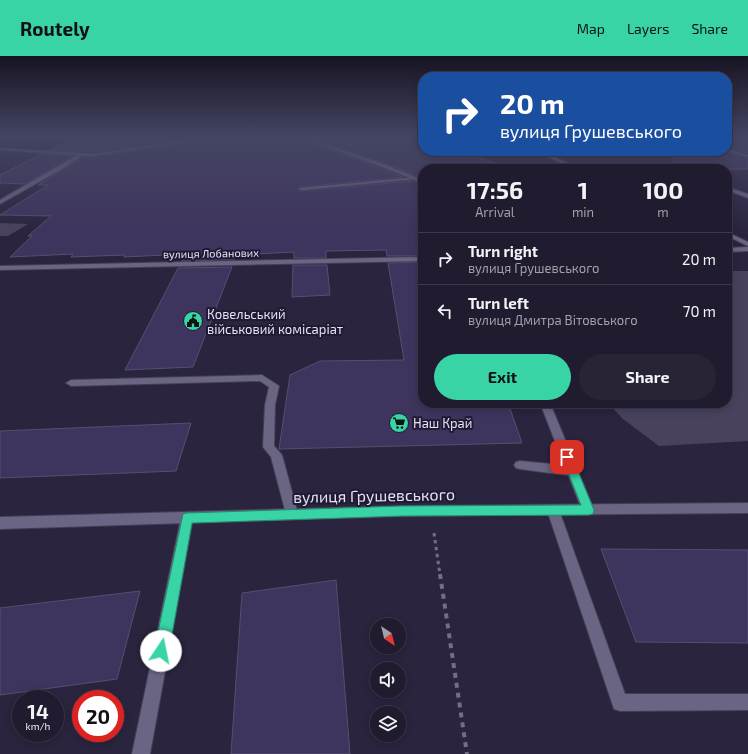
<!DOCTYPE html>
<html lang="en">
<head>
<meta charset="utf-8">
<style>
	:root { --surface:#201b2e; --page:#282436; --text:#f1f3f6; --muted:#a2a1aa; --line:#3d394a; --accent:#38d4a6 }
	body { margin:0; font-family:"Exo 2",sans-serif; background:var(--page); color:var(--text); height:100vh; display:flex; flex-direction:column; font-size:15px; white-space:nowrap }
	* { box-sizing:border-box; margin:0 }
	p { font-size:13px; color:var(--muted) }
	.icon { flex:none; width:22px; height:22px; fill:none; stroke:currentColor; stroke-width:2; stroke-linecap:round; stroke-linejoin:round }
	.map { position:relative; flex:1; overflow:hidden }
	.sheet { position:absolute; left:418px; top:108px; width:314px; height:244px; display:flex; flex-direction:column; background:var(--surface); border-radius:16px; box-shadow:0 2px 10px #0003,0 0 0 1px var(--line) }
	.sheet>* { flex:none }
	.hud { position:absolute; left:418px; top:16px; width:314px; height:84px; border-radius:16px; box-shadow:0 2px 10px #0003,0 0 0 1px var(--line); background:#1a4fa0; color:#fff; overflow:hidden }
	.needle { width:26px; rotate:145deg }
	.tools { position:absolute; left:370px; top:562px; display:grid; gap:8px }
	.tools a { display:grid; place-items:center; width:36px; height:36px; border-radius:50%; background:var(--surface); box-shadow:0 2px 10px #0003,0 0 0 1px var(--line); font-size:20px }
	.speed { position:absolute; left:12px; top:634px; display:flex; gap:8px; font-size:20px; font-weight:700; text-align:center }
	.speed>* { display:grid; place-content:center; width:52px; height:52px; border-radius:50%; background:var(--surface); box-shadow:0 2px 10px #0003,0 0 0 1px var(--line); line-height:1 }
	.speed small { font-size:10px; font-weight:400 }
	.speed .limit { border:6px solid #d22; background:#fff; color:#111 }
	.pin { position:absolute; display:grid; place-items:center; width:34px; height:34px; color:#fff; margin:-17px; border-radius:8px; box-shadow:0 2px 6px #0006 }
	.me { position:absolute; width:44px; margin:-22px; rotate:11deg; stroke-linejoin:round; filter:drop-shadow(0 0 3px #0008) }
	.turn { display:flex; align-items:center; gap:14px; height:84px; padding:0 16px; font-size:18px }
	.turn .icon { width:52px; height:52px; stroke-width:2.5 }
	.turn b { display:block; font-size:28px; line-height:34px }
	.eta { display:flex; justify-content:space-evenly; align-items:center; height:68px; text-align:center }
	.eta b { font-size:24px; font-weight:700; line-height:28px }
	.button { display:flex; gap:8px; margin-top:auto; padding:8px 16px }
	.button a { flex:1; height:46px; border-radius:24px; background:var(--accent); color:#111; font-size:16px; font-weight:700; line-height:46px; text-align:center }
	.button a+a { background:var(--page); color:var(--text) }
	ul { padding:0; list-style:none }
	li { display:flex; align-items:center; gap:12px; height:52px; padding:0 16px; border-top:1px solid var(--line) }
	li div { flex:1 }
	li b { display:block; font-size:15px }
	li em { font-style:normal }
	header { display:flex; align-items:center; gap:24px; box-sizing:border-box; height:56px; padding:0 20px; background:var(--accent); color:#111 }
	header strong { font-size:19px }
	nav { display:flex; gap:22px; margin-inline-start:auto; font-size:14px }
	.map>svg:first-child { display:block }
	.green { fill:#48425e }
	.building { fill:#3e345d; stroke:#56506e }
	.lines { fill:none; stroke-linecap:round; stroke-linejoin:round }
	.service-casing { stroke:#453f56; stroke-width:2 }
	.minor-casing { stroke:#453f56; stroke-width:2 }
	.tertiary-casing { stroke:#453f56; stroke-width:2 }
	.path-far1 { stroke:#736e85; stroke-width:3; stroke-dasharray:3.5 3.5; stroke-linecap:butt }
	.path { stroke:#736e85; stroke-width:4; stroke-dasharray:5 5; stroke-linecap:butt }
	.service { fill:#6b6584; fill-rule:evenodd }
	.minor { fill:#6b6584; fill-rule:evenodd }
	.tertiary { fill:#6b6584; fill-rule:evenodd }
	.route { fill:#38d4a6; stroke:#248a6c }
	.labels { text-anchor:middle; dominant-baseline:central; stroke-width:4; stroke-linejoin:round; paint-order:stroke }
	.far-street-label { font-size:11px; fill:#e5e2f4; stroke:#201a34 }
	.poi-label { font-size:13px; fill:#e5e2f4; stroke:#201a34; text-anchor:start }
	.near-street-label { font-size:16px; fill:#e5e2f4; stroke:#201a34 }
</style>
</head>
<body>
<header>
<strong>Routely</strong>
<nav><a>Map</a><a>Layers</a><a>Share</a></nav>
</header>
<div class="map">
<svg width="748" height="698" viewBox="0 0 748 698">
	<rect width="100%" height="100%" fill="#2a243e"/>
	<!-- green -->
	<g class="green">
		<path d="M0 167 28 168 8 180H0Z"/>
		<path d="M727 215H748V385L659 390 623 363 608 347H727Z"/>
	</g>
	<!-- building -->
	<g class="building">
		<path d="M228 80H295L403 121 301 131 298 132 300 135 414 125 423 128V200H387L386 194 326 195V202H294V196L236 199 234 204 182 205 185 198 124 201 125 199 71 201 73 198 10 201 32 180H28L51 160 0 159 48 129H38L82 102 93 101Z"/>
		<path d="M307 80H423V95H461L501 109 500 113H423V122L381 106Z"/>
		<path d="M76 81 179 84 93 96 51 94Z"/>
		<path d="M748 86V97L727 92V90Z"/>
		<path d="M691 95H725L748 102V113H674L673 98Z"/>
		<path d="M42 98 72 100 25 128 0 127V119Z"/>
		<path d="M423 206V347H508L522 387 279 393 290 319 320 305 404 304 388 207Z"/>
		<path d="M293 209H327L330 239 292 241Z"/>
		<path d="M232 211 193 311 125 314 178 212Z"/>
		<path d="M191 367 176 415 0 422V375Z"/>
		<path d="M601 493 748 494V587L636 586Z"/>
		<path d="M336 524 350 698H231L242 537Z"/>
		<path d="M140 535 117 623 0 639V552Z"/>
	</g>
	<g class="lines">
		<defs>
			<g id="service">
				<path d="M416 121 418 123 301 134 299 133 301 132Z"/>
				<path d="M727 131 748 138V142L727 134Z"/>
				<path d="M262 319 279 330 275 349 274 390 282 399 298 458 296 462 292 463 288 462 286 458 271 401 263 391 265 349 269 331 260 325 71 330 66 327 71 324Z"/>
				<path d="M520 405 572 410 576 412 578 415 576 418 572 420 520 413 516 412 514 409 516 406Z"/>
				<path d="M553 449 557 450 559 454 625 638H748V654L620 655 614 653 547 454 549 450Z"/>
				<path d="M187 457 191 458 193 462 150 698H132L181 462 183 458Z"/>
			</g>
			<g id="minor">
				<path d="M215 80H227L93 100H82L62 113 0 148V144L77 99 0 94V92L93 98Z"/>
				<path d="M296 80H302L381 107 423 124V127L377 109Z"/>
				<path d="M546 98H548L581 113H575L546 100Z"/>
				<path d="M727 176 748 186V190L727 180Z"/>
				<path d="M748 191V195L727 196V192Z"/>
				<path d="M423 201V205L0 214V210Z"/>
				<path d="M540 347H550L594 454 592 458 588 459 584 458 582 454Z"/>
			</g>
			<g id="tertiary">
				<path d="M727 93 748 99V101L726 95Z"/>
				<path d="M748 447V457L402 460 0 473V461L402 450Z"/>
			</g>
		</defs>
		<!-- service casing -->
		<use href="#service" class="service-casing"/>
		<!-- minor casing -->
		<use href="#minor" class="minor-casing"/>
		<!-- tertiary casing -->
		<use href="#tertiary" class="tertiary-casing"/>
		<!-- path-far1 -->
		<path class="path-far1" d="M434 477 440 519"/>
		<!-- path -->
		<path class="path" d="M440 518 467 698"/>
		<!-- service -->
		<use href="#service" class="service"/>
		<!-- minor -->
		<use href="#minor" class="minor"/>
		<!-- tertiary -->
		<use href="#tertiary" class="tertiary"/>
	</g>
	<!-- sky -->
	<linearGradient id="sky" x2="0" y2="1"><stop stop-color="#171422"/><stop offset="0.45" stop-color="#444563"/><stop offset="1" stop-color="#444563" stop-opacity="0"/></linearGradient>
	<rect width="748" height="178" fill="url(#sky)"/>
	<!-- route -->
	<path class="route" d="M567 397 571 398 572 401 594 454 593 458 588 459 402 460 192 467 169 595 166 600 161 602 156 600 154 595 183 458 187 457 402 450 581 449 562 401 563 398Z"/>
	<!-- icons -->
	<defs>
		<symbol id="civic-disc" viewBox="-11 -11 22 22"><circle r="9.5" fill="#38d4a6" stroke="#201a34"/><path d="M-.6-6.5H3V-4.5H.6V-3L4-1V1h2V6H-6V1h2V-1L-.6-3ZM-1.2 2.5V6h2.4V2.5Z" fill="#111"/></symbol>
		<symbol id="supermarket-disc" viewBox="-11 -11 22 22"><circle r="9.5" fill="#38d4a6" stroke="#201a34"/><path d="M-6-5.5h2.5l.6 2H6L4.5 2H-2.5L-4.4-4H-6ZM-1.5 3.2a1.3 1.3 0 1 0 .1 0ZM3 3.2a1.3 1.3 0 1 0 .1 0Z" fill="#111"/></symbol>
	</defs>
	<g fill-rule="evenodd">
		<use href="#civic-disc" x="182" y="254" width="22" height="22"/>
		<use href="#supermarket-disc" x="388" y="356" width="22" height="22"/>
	</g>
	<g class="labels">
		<!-- far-street labels -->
		<g class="far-street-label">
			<text transform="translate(211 197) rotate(-1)">вулиця Лобанових</text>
		</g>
		<!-- poi labels -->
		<g class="poi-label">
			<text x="207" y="258">Ковельський<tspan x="207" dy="15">військовий комісаріат</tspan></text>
			<text x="413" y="367">Наш Край</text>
		</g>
		<!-- near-street labels -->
		<g class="near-street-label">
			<text transform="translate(374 439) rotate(-1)">вулиця Грушевського</text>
		</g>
	</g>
</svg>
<div class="tools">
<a><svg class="needle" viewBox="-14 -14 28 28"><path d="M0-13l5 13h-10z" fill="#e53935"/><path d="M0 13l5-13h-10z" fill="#a2a1aa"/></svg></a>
<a><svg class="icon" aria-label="sound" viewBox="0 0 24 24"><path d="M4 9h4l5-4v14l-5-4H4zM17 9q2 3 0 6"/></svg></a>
<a><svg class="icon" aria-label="layers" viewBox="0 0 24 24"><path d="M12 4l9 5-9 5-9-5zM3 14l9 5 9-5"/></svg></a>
</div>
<div class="speed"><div>14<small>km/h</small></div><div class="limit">20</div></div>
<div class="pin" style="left:567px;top:401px;background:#d93025"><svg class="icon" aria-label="arrive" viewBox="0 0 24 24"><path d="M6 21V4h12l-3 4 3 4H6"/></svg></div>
<svg class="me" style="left:161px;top:595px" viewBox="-20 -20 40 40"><circle r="19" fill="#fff"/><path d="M0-13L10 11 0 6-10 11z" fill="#38d4a6"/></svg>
<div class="hud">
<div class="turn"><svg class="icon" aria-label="right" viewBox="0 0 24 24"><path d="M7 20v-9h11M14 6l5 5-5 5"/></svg><div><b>20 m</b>вулиця Грушевського</div></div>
</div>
<section class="sheet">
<div class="eta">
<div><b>17:56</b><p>Arrival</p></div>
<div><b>1</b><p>min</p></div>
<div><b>100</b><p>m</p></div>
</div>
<ul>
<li><svg class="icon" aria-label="right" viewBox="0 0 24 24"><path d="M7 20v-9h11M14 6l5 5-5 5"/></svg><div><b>Turn right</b><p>вулиця Грушевського</p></div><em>20 m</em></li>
<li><svg class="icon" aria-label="left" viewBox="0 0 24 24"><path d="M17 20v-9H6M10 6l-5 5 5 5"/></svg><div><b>Turn left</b><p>вулиця Дмитра Вітовського</p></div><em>70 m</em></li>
</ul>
<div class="button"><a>Exit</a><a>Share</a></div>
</section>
</div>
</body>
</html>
